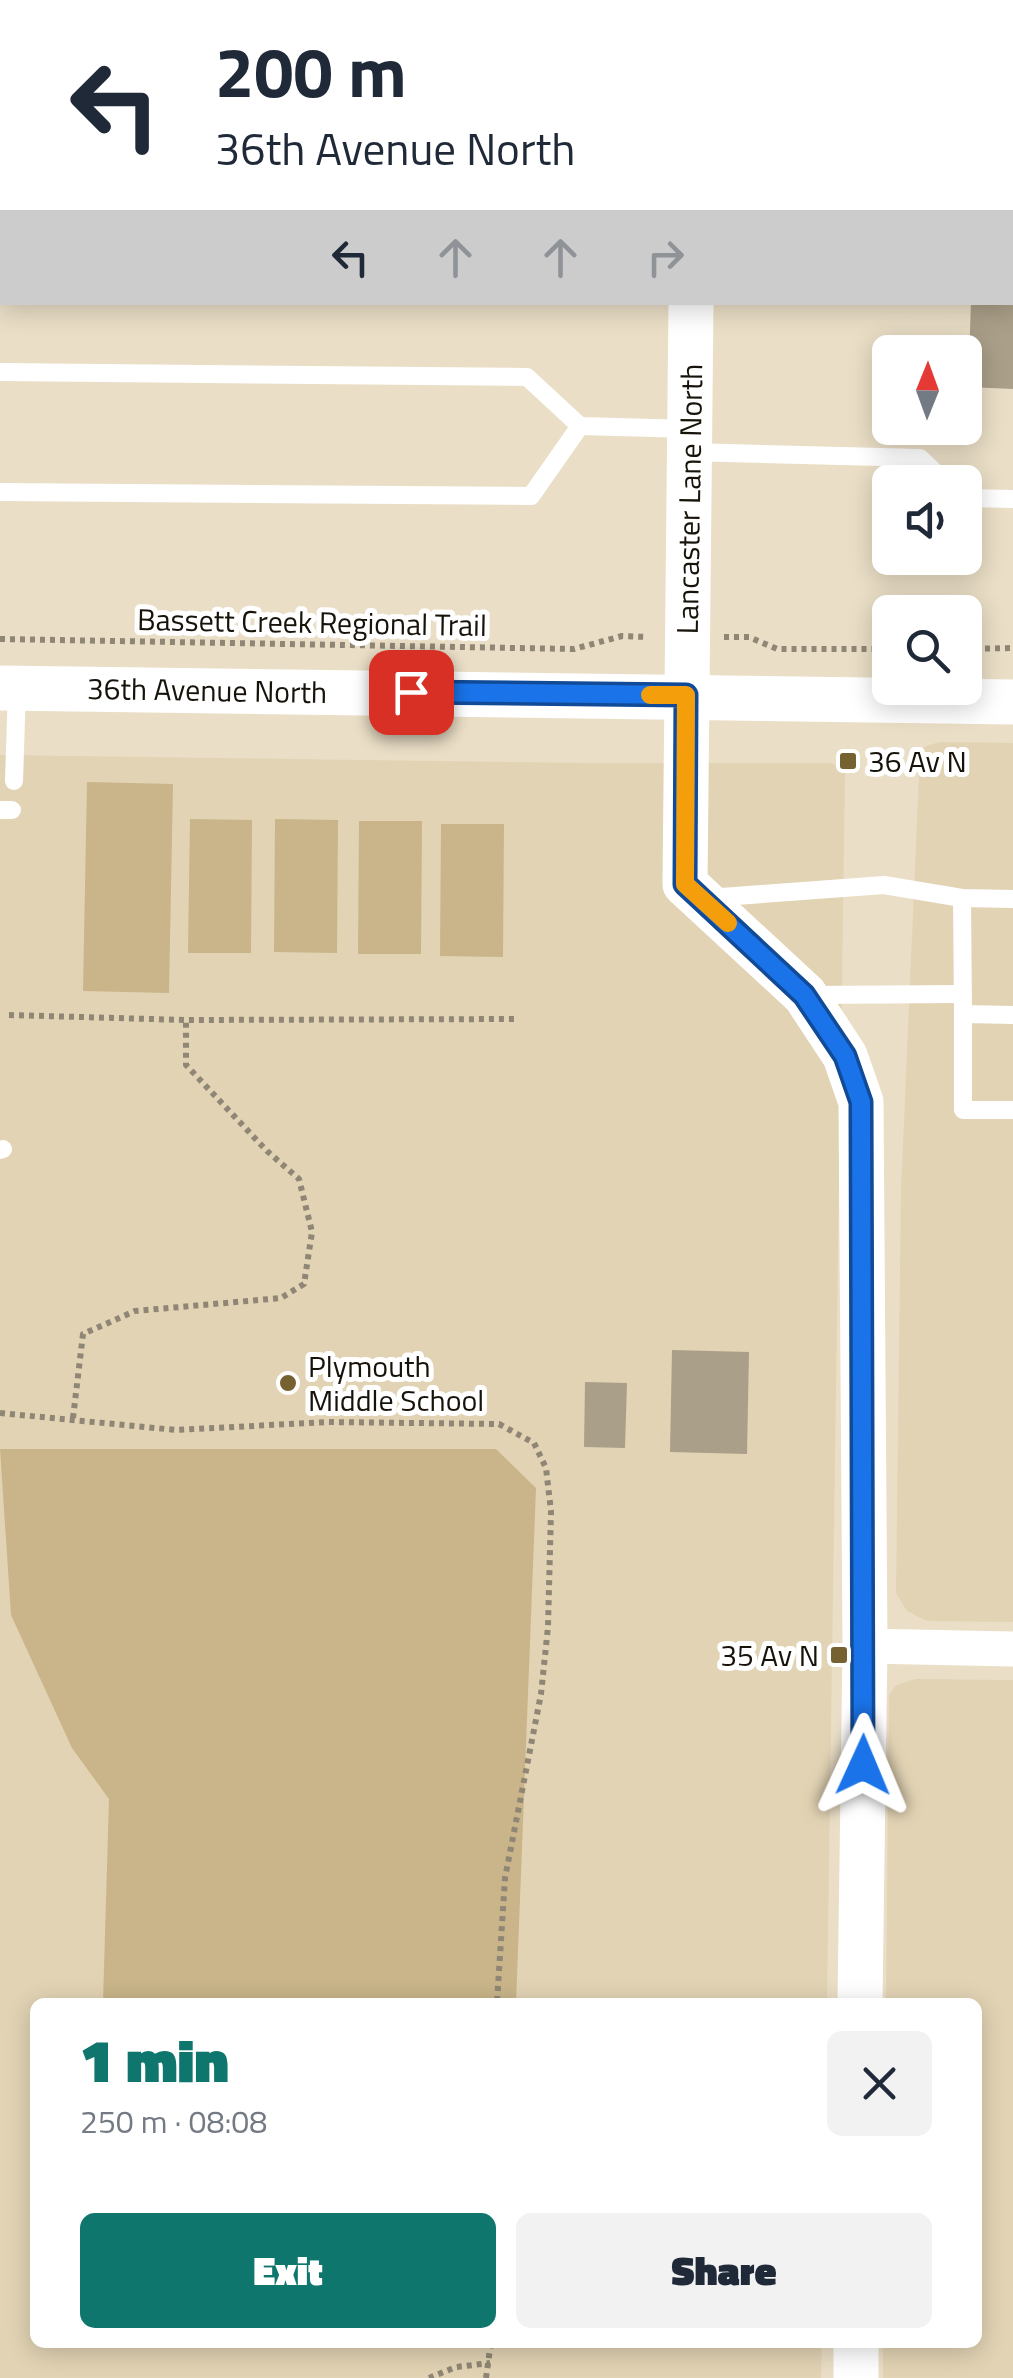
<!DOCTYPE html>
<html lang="en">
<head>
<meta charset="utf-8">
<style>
	:root { --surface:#fff; --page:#f2f2f3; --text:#1f2937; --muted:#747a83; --accent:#0f766e }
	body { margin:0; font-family:"Titillium Web",sans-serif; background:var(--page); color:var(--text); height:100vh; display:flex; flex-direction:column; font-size:38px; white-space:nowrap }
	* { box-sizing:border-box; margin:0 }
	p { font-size:32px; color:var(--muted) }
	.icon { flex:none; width:55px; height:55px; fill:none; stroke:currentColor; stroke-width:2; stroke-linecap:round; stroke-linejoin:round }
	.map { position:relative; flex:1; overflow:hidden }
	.sheet { position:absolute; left:30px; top:1998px; width:952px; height:350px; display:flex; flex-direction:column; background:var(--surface); border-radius:15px; box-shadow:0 5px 25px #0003 }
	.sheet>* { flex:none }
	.banner { position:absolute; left:0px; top:0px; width:1015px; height:305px; box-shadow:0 5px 25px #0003; background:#fff; color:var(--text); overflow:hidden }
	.needle { width:65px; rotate:1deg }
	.buttons { position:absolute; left:872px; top:335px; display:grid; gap:20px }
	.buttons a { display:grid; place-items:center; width:110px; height:110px; border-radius:15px; background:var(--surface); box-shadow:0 5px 25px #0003; font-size:50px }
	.pin { position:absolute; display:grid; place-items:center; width:85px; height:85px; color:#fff; margin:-42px; border-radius:20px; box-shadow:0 5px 15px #0006 }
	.me { position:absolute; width:110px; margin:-55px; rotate:1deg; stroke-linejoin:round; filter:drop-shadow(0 0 8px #0008) }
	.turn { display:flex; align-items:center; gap:35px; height:210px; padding:0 50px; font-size:45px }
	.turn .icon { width:130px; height:130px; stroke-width:2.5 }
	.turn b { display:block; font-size:70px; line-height:85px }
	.lanes { display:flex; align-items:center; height:95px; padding:0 50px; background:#0003; justify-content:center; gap:50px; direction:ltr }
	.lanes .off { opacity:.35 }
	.round { display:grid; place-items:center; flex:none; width:105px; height:105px; border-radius:15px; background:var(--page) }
	.summary { display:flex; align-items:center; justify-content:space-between; height:170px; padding:0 50px }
	h1 { font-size:60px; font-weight:800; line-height:75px; color:var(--accent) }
	.cta { display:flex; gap:20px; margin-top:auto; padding:20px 50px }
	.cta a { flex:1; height:115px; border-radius:15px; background:var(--accent); color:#fff; font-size:40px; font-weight:800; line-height:115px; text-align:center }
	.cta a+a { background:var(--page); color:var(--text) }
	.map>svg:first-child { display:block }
	.built { fill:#e2d3b4 }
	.green { fill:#c9b589 }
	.building { fill:#aa9f88 }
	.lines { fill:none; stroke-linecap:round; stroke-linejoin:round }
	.path { stroke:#8f8675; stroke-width:6; stroke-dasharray:5 5; stroke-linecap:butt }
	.service { stroke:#fff; stroke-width:18 }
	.minor { stroke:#fff; stroke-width:35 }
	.tertiary { stroke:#fff; stroke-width:45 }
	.route-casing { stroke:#114b97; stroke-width:25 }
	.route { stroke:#1a73e8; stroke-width:18 }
	.slow { stroke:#f59e0b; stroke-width:18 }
	.poi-dot { fill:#766130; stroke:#fff; stroke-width:4 }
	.labels { text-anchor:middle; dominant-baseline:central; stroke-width:10; stroke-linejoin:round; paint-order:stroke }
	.street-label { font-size:30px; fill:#17130a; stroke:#fff }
	.poi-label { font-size:30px; fill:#17130a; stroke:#fff; text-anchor:start }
</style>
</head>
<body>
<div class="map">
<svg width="1013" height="2378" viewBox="0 0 1013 2378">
	<rect width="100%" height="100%" fill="#eadec6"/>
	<!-- built -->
	<g class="built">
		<path d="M939 742 1013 743V1622L927 1621 907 1611 896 1593 901 1190 920 752 924 747Z"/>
		<path d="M0 755 585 763H832L845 773 827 2002H35V2342H822L821 2378H0Z"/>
		<path d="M916 1679 1013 1680V2378H883V2343L978 2342V2002H886L889 1695 896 1685Z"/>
	</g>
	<!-- green -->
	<g class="green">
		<path d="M87 782 173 784 169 993 83 991Z"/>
		<path d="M190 819 252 820 251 953H188Z"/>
		<path d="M275 819 338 820 337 953 274 952Z"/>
		<path d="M359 821H422L421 954H358Z"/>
		<path d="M441 824H504L503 957 440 956Z"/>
		<path d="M0 1449H496L536 1488 516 2002 467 2000 466 2002H103L109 1799 72 1748 11 1615Z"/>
	</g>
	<!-- building -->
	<g class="building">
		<path d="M971 302H1013V389L968 387Z"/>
		<path d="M672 1350 749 1352 747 1454 670 1452Z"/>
		<path d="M585 1382 627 1383 625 1448 584 1447Z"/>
	</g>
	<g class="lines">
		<!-- path -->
		<g class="path">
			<path d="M724 637H749L777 649H890"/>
			<path d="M0 639 574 649 622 636 647 637"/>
			<path d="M965 649 1013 648"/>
			<path d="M9 1015 186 1020 517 1019"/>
			<path d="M0 1413 176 1430 328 1422 499 1424 534 1443 546 1468 551 1511 548 1627 541 1694 505 1878 497 2002"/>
			<path d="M73 1418 83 1334 135 1311 281 1298 304 1284 312 1232 299 1179 267 1151 186 1065V1020"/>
			<path d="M429 2378 456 2367 490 2363"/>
			<path d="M486 2378 491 2342"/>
		</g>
		<!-- service -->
		<g class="service">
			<path d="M0 372 527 377 580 426 531 496 0 492"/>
			<path d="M580 426 689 429"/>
			<path d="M690 452 920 458 945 482"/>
			<path d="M965 498 1013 499"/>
			<path d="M14 781 17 688"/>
			<path d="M0 810H12"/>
			<path d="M708 898 884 885 962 898 1013 899"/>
			<path d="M962 898 963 1014 1013 1015"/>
			<path d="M809 995 963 994"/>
			<path d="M963 1014V1110H1013"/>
			<path d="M0 1150 3 1149"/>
		</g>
		<!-- minor -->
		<path class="minor" d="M865 1646 1013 1649"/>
		<!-- tertiary -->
		<g class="tertiary">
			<path d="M696 2V0"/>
			<path d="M691 302 685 884 805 995 845 1056 861 1102 865 1646 860 2002"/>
			<path d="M0 688 1013 702"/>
			<path d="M856 2378V2342"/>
		</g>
	</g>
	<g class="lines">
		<defs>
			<path id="route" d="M411 692 686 695 685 884 804 995 845 1056 861 1102 863 1765"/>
		</defs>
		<!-- route casing -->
		<use href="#route" class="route-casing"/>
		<!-- route -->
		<use href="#route" class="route"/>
		<!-- slow -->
		<path class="slow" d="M650 695H686L685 884 728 923"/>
	</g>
	<!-- markers -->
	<g class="poi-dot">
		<rect x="838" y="751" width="20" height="20" rx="5"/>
		<circle cx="288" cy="1383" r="10"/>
		<rect x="829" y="1645" width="20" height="20" rx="5"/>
	</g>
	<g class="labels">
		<!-- street labels -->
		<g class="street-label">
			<text transform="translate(689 499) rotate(-89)">Lancaster Lane North</text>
			<text transform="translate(312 622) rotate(1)">Bassett Creek Regional Trail</text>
			<text transform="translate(207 690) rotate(1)">36th Avenue North</text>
		</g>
		<!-- poi labels -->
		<g class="poi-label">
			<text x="868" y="761">36 Av N</text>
			<text x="308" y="1366">Plymouth<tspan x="308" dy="34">Middle School</tspan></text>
			<text x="819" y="1655" text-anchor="end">35 Av N</text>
		</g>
	</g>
</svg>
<div class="buttons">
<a><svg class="needle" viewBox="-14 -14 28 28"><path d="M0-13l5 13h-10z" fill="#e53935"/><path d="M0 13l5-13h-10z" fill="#747a83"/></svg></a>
<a><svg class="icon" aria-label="sound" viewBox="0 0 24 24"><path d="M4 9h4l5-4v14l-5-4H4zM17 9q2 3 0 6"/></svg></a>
<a><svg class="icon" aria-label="search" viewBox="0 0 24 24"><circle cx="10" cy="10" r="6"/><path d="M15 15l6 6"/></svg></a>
</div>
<div class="pin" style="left:411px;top:692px;background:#d93025"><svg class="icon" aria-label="arrive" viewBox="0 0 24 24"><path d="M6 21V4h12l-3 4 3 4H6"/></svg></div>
<svg class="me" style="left:863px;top:1765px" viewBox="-20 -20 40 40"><path d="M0-17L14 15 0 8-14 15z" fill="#1a73e8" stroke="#fff" stroke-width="4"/></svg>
<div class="banner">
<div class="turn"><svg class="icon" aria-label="left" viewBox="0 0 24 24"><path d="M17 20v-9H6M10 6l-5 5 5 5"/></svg><div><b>200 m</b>36th Avenue North</div></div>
<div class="lanes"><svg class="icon" aria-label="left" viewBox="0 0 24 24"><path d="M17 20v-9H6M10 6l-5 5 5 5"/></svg><svg class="icon off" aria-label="ahead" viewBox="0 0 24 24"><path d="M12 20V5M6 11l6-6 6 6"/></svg><svg class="icon off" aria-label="ahead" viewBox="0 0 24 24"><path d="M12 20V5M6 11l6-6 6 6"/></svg><svg class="icon off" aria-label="right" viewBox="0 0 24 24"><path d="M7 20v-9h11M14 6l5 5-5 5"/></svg></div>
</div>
<section class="sheet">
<div class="summary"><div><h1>1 min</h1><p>250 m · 08:08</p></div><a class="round"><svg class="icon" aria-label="close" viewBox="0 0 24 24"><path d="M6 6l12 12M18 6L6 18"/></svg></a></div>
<div class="cta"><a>Exit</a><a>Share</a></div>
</section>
</div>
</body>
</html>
